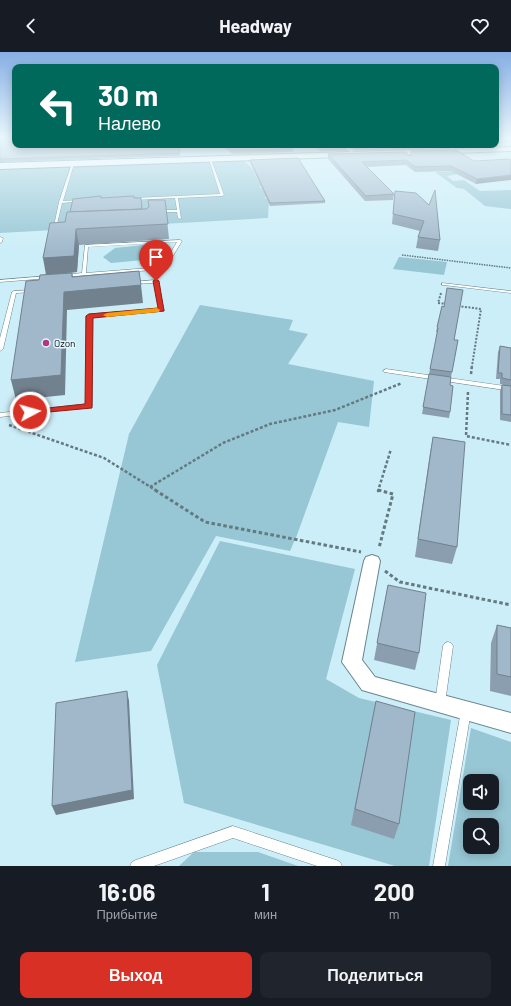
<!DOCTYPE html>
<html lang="ru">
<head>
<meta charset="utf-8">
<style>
	:root { --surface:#171b24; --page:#20242c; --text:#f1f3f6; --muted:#9ea1a6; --accent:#d93025 }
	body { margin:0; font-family:Barlow,sans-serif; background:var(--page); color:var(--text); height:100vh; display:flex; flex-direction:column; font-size:15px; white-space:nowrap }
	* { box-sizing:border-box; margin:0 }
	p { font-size:13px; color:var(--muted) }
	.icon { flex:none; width:22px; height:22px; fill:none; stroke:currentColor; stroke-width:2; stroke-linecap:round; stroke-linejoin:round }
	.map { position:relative; height:814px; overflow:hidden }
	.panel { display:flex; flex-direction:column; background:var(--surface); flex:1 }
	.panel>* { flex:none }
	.banner { position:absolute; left:12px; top:12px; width:487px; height:84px; border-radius:8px; box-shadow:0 2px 10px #0003; background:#00695c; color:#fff; overflow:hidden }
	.fabs { position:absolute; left:463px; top:722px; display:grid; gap:8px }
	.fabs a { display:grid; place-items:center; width:36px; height:36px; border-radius:8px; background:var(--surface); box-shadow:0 2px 10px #0003; font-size:20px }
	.pin { position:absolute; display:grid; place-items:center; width:34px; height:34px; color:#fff; margin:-41px -17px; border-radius:50% 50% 50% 0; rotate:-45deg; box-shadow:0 0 4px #0007 }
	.pin .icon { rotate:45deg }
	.me { position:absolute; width:44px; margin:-22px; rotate:84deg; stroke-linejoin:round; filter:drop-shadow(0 0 3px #0008) }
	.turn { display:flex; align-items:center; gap:14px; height:84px; padding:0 20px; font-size:18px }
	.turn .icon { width:52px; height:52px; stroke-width:2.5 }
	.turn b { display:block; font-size:28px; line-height:34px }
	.eta { display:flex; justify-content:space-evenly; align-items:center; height:68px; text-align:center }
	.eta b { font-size:24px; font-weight:700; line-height:28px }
	.primary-button { display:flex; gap:8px; margin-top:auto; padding:8px 20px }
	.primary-button a { flex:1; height:46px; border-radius:8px; background:var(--accent); color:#fff; font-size:16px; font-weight:700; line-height:46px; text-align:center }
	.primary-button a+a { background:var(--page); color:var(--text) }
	header { display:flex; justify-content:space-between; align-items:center; height:52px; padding:0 20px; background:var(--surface); font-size:18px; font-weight:700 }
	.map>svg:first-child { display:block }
	.green { fill:#97c6d4; fill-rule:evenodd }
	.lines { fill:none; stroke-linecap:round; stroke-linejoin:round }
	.service-casing { stroke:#68868f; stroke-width:1 }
	.minor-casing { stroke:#68868f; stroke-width:2 }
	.secondary-casing { stroke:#68868f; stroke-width:2 }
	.path-far3 { stroke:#647980; stroke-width:1.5; stroke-dasharray:1.5 1; stroke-linecap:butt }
	.path-far2 { stroke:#647980; stroke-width:2; stroke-dasharray:2 1.5; stroke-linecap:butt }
	.path-far1 { stroke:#647980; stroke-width:2.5; stroke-dasharray:3 2; stroke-linecap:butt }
	.path { stroke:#647980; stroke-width:3; stroke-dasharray:3.5 2.5; stroke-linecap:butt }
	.service { fill:#fff; fill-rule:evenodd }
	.minor { fill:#fff; fill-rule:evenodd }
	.secondary { fill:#fff; fill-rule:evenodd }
	.wall { fill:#8a9eaf }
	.shaded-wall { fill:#71818e }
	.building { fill:#a1b8cb; stroke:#71818e }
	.route { fill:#d93025; stroke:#8d1f18 }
	.slow { fill:#f59e0b }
	.poi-dot { fill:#b33583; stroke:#e4f8fe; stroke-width:1.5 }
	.labels { text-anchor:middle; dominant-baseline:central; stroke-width:3; stroke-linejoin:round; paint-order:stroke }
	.far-poi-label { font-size:10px; fill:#030d11; stroke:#e4f8fe; text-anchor:start }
</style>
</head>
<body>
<header><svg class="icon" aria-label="back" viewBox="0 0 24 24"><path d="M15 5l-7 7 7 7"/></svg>Headway<svg class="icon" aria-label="heart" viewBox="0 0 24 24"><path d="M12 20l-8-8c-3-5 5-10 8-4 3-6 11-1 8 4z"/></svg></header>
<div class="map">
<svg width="511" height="814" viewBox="0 0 511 814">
	<rect width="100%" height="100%" fill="#cceef8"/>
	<!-- green -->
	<g class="green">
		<path d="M242 107 252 116 261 134 259 135 263 137H261L263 138 267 145H264L269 148 268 166 0 181V116Z"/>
		<path d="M485 118 447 124 453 129 464 128 480 139 511 138V157L485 154 464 137 457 136 435 120Z"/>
		<path d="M143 193 154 194 143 208 111 211 103 205 115 196Z"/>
		<path d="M399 205 447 210 444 223 393 217Z"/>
		<path d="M200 253 293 268 289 278 308 282 288 312 374 329 369 375 338 370 297 483 290 499 216 484 151 599 75 610 129 382Z"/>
		<path d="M220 489 355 517 326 627 359 646 451 668 429 814H395L184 751 157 613Z"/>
		<path d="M471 676 511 690V814H448ZM470 729H492V751H470ZM470 773H492V795H470Z"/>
		<path d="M194 800H258L298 814H179Z"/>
	</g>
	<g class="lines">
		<defs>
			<g id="service">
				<path d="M503 86H506L511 90V92Z"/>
				<path d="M341 93H344L357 102 355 103Z"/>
				<path d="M445 93H448L459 99 457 100Z"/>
				<path d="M210 106 211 107 224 143 222 144 178 146 181 167 178 166 177 160H158L156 159 158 158H177L175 146 134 148 132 147 134 146 220 142 209 107Z"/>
				<path d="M72 111 74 112 63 149 81 148 83 149 62 151 57 172 63 173 61 174H54L59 150Z"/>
				<path d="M0 185 3 186 2 190 0 191Z"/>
				<path d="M180 188 182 189 165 217 64 225 62 224 64 223 82 221 85 193ZM177 190 162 215 86 221 88 195Z"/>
				<path d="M48 224 50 225V226L0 230V228Z"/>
				<path d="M156 228 158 229 164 258V259L92 265V354L91 355 0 365V361L86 352V264L89 262 159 257 154 231 132 232 130 231 132 230Z"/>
				<path d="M442 231 511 239V241L444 233H442Z"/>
				<path d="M32 238H34V240L16 241 3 297 0 299V286L12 240 14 239Z"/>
				<path d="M386 317 511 335V339L384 320 383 319Z"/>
				<path d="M448 590 451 591 453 594 445 651 444 654 440 656 436 654 435 651 443 594 445 591Z"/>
				<path d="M466 654 470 656 471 659 445 814H433L461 659 462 656Z"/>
				<path d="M233 774 336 808 340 810 342 814H317L233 786 154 814H130L132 810 136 808Z"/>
			</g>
			<path id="minor" d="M372 503 378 505 380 509 362 608 375 625 511 661V681L362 638 342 610 364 509 366 505Z"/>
			<path id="secondary" d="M511 95V99L0 117V111Z"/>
		</defs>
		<!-- service casing -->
		<use href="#service" class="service-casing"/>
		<!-- minor casing -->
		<use href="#minor" class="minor-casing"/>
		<!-- secondary casing -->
		<use href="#secondary" class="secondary-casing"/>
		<!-- path-far3 -->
		<path class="path-far3" d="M402 203 511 216"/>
		<!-- path-far2 -->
		<g class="path-far2">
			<path d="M441 241 438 251 447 252"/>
			<path d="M458 254 481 257 472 314"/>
		</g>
		<!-- path-far1 -->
		<g class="path-far1">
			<path d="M471 322 472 313"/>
			<path d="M468 340 466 384 511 393"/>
			<path d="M9 373 104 406 157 439"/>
			<path d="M150 435 223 391 270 372 335 358 402 331"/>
			<path d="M379 439H378L391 397"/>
		</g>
		<!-- path -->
		<g class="path">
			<path d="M155 438 205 470 361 500"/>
			<path d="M378 438 393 442 379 496"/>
			<path d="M385 519 400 530 511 553"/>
		</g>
		<!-- service -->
		<use href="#service" class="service"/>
		<!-- minor -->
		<use href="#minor" class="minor"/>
		<!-- secondary -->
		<use href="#secondary" class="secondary"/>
	</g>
	<!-- wall -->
	<g class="wall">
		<path d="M0 86 180 101V104L0 110Z"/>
		<path d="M222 93H291L293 97V100L232 102Z"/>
		<path d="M314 93H346L347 94 346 99H320Z"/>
		<path d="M347 93H444L443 96 354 98Z"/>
		<path d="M328 102 408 103 474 109 509 107 476 132 451 119 415 120 406 113 366 115 394 142 393 148 365 149 328 107Z"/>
		<path d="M250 108 325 149V151L270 154 250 110Z"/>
		<path d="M395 139 416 141 440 188 438 199 416 196 418 185 420 179 392 172Z"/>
		<path d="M102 146H134L142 157H146L165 148 169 187 79 193 77 220 46 223 65 170 70 160Z"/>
		<path d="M442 254 454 288H458L451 325 429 322 438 280H436Z"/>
		<path d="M500 294 511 296V370L500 368V339L502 333H504L500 332V327H496L498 300Z"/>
		<path d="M429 322 450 333V360L449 366 422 362Z"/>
		<path d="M433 385 457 495 452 512 415 505 430 401Z"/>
		<path d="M388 533 419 601 415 618 374 608Z"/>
		<path d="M497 573 511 576V644L490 639 491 591Z"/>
		<path d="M376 649 399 772 394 787 351 773Z"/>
	</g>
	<!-- shaded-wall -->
	<g class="shaded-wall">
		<path d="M511 123V128L476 132 477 127Z"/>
		<path d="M76 177 79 193 77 220 46 223 43 206Z"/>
		<path d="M72 221 75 238 141 233 143 251 67 258 65 343 16 348 11 328 64 240 72 225Z"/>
		<path d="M127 639 129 649 134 747 56 763 52 754Z"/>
	</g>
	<!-- building -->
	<g class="building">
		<path d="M0 86H15V93H178L180 101 0 107Z"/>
		<path d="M226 93H291L293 97 232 99Z"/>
		<path d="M319 93H346L347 94 321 95Z"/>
		<path d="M354 93H374L355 94Z"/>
		<path d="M456 98 474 109 509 107 511 108V123L477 127 451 114 415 115 406 108 362 110 394 142 366 144 328 102 406 100 408 103 411 104V99Z"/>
		<path d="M298 106 325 149 270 151 250 108Z"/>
		<path d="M435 138 440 188 418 185 424 169 393 162 395 139 416 141 429 153Z"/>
		<path d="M101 144V146L134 144V146H141L142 157 70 160 73 147Z"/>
		<path d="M148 148H165L168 172 76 177 74 204 43 206 50 171 65 170 67 160 146 157 149 155Z"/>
		<path d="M139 219 141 233 64 240 61 323 11 328 26 229 39 228 40 223 72 221V225Z"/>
		<path d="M447 236 463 238 454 288H458L452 320 430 317 438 276 437 275 442 254 444 255Z"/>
		<path d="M500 294 511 296V328L502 326V321H498Z"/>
		<path d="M429 322 451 325 450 333 453 334 450 360 423 355Z"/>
		<path d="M502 333 511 334V363L502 362Z"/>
		<path d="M433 385 465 390 457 495 418 487Z"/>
		<path d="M388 533 426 541 419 601 377 591Z"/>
		<path d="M497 573 511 576V625L497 622Z"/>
		<path d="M127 639 132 738 52 754 56 651Z"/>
		<path d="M376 649 415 660 399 772 355 757Z"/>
	</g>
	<!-- sky -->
	<linearGradient id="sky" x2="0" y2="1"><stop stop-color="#87afe4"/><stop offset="0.43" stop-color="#e8f7fc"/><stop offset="1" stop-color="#e8f7fc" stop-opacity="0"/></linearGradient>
	<rect width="511" height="200" fill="url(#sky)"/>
	<!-- route -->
	<path class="route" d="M156 227 159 229 164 259 93 266 92 356 27 362 25 360 30 358 85 352 86 264 89 262 158 256 153 229Z"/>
	<!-- slow -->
	<path class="slow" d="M157 256 160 258 159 260 107 265 103 263 107 261Z"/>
	<!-- markers -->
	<circle class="poi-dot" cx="46" cy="291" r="4"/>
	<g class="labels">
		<!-- far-poi labels -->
		<g class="far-poi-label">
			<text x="54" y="291">Ozon</text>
		</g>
	</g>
</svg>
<div class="fabs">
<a><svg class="icon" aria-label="sound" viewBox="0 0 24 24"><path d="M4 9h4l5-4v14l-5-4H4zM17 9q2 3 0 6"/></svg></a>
<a><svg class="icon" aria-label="search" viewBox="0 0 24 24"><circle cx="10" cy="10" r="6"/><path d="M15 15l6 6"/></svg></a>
</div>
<div class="pin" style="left:156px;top:229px;background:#d93025"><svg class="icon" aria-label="arrive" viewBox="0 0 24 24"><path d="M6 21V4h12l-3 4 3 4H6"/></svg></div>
<svg class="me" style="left:30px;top:360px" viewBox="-20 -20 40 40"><circle r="17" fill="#d93025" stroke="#fff" stroke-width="3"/><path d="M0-11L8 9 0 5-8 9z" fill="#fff"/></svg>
<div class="banner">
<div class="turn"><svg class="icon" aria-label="left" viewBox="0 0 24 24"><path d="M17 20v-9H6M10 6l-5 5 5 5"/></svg><div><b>30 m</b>Налево</div></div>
</div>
</div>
<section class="panel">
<div class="eta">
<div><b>16:06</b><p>Прибытие</p></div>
<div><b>1</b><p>мин</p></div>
<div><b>200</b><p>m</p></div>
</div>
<div class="primary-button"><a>Выход</a><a>Поделиться</a></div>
</section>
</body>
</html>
